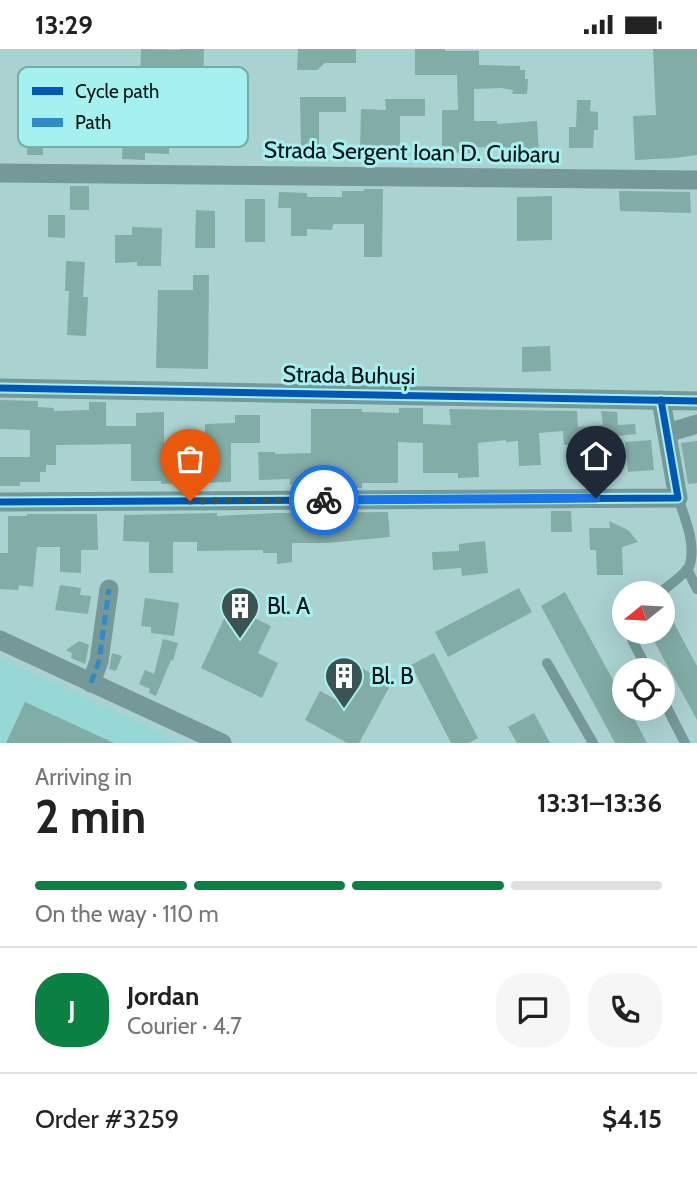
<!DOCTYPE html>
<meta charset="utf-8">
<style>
:root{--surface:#fff;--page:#f6f6f6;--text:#222;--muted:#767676;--line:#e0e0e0;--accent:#0b8043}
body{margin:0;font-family:Cabin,sans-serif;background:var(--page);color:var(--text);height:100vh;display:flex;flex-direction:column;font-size:26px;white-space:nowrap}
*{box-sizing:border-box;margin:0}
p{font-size:23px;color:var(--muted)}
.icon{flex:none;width:38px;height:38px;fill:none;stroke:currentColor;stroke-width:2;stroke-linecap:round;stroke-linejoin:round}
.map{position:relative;height:694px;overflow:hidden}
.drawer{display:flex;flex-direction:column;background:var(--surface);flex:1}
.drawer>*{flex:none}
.needle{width:46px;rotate:252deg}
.tools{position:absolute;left:612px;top:532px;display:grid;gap:14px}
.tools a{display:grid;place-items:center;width:63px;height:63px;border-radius:50%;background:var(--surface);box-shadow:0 7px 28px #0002;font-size:35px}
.pin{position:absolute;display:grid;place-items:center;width:60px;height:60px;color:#fff;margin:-72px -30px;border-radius:50% 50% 50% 0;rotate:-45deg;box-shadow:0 0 7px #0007}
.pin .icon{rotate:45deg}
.courier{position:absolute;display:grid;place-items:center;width:70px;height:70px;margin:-35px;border:5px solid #1a73e8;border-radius:50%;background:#fff;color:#222;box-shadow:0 2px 9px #0007}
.summary em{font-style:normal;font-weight:700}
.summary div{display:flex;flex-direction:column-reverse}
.summary{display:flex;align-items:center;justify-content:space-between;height:119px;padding:0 35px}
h1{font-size:46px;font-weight:700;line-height:52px}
.bar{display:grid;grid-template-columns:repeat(4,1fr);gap:10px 7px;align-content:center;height:84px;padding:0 35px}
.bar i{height:9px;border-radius:5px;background:var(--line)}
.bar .selected{background:var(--accent)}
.bar p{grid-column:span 4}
.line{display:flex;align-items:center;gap:18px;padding:0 35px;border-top:2px solid var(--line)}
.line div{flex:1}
.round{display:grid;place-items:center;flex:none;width:74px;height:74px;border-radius:28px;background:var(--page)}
.status{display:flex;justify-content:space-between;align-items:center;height:49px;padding:0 35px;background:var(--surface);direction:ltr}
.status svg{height:19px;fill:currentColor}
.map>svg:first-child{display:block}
</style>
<div class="status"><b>13:29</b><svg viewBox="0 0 49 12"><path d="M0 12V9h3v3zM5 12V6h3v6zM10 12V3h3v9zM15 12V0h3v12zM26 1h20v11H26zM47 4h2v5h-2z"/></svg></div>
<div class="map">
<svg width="697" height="694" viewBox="0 0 697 694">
<rect width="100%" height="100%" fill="#aad2d1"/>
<!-- built -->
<path fill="#96d8d6" d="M 0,609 L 183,694 L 0,694 Z"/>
<!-- building -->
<path fill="#82aca6" d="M 141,0 L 180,1 L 180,0 L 204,0 L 203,35 L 140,32 Z
M 298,0 L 356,0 L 356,14 L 325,14 L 317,21 L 297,21 Z
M 415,0 L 445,0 L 445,2 L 479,2 L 479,16 L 520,17 L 520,21 L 525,21 L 525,30 L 528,30 L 527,45 L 512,45 L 513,41 L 501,39 L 474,40 L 474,72 L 497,72 L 497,75 L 537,72 L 539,104 L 511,106 L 511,99 L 474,98 L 473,104 L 442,104 L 442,61 L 458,61 L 457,26 L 415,26 Z
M 653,0 L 697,0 L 697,106 L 675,109 L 635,111 L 633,67 L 656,66 Z
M 300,48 L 346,48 L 346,63 L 319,63 L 319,97 L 301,97 Z
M 123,50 L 145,50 L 145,57 L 170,57 L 169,105 L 145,104 L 145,111 L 122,110 L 123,85 L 83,84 L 83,98 L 43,99 L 43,106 L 27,106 L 27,69 L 103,68 L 103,61 L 123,60 Z
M 385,50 L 425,50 L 425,67 L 400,67 L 400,103 L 360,103 L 361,60 L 386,61 Z
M 577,51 L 591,51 L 590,62 L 598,63 L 598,81 L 594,81 L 593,99 L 569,99 L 569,78 L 576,78 Z
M 70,137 L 89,137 L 89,161 L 70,161 Z
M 364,140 L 383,140 L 382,208 L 364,208 L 364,175 L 333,175 L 332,181 L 307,180 L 307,187 L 291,187 L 291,159 L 278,159 L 279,143 L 307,144 L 307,148 L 342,148 L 342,142 L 364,142 Z
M 619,142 L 690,143 L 691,164 L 620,162 Z
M 552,147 L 552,191 L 517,192 L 517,148 Z
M 245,150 L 265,150 L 265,193 L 245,193 Z
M 196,161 L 215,162 L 215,199 L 195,199 Z
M 48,166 L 65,166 L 65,189 L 48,188 Z
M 132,178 L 162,179 L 161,217 L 137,217 L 137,213 L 115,214 L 115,186 L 132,186 Z
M 66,212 L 85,213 L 83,248 L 88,248 L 86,287 L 67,286 L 69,242 L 65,242 Z
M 193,226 L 209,226 L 208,320 L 156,319 L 158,241 L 193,241 Z
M 550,297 L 551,322 L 522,323 L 522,298 Z
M 0,351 L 38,352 L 38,358 L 54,359 L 54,362 L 89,361 L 89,353 L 106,353 L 106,377 L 136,377 L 136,364 L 164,363 L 164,400 L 178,400 L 178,403 L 205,403 L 205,375 L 235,374 L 235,366 L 260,366 L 260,394 L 231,394 L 231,433 L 161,435 L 161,432 L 131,432 L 131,395 L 56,396 L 56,416 L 46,416 L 46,423 L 40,423 L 40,433 L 20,433 L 20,437 L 0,437 L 0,408 L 30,408 L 30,381 L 0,380 Z
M 399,359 L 423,359 L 423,375 L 451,376 L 449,360 L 577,362 L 578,378 L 603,376 L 601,362 L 617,363 L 618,376 L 635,375 L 636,385 L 599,389 L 600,395 L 564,396 L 563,382 L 539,384 L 541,416 L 519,417 L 518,392 L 506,393 L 506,391 L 478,394 L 479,428 L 458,429 L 458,424 L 423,424 L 423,394 L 398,393 L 398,434 L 362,434 L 362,439 L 317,439 L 317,435 L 290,436 L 290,430 L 259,431 L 258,403 L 275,403 L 275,405 L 311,404 L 311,360 L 362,360 L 362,363 L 399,364 Z
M 651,391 L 654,421 L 628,423 L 625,393 Z
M 697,392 L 697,434 L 688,435 L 681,394 Z
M 551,462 L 571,462 L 572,483 L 551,483 Z
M 388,463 L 390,488 L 327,494 L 292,494 L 292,513 L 277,515 L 277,504 L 263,504 L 263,501 L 197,502 L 197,493 L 173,493 L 173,524 L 149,524 L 149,493 L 123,492 L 124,466 L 217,464 L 217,467 L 277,464 Z
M 27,465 L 97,465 L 98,501 L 81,501 L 81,524 L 60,523 L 60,498 L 37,498 L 33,538 L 19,536 L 18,541 L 0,540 L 0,504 L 8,504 L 8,467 L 27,467 Z
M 609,472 L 628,481 L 638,493 L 622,498 L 623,526 L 597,526 L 596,501 L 590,501 L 589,479 L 610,479 Z
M 485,492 L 488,524 L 462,527 L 461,519 L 433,521 L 432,503 L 459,502 L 459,495 Z
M 60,536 L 81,539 L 80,546 L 91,547 L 88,565 L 55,561 Z
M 519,539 L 532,563 L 448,608 L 435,583 Z
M 565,543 L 625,653 L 625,660 L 629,660 L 647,694 L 615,694 L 594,655 L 541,557 Z
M 145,549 L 179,554 L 174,587 L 151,584 L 151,578 L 141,577 Z
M 663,554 L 697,617 L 697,671 L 649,583 L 663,583 Z
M 230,557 L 271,577 L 258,604 L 278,614 L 262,649 L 201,619 Z
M 163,590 L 178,594 L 173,612 L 171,611 L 156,647 L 149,644 L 150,640 L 139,635 L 145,621 L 154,625 Z
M 79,592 L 89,596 L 85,615 L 71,609 L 72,604 L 66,601 Z
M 112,604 L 122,607 L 116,622 L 109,620 Z
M 434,604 L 478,689 L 469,694 L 451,694 L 411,616 Z
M 354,615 L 391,635 L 359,694 L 347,694 L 305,671 L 320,642 L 335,650 Z
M 25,653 L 114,694 L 6,694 Z
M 534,664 L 550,694 L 517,694 L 508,678 Z"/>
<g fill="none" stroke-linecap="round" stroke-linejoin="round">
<!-- lane -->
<path stroke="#749998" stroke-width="10" d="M 687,520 L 697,540
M 660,544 C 669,536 682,528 689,518 C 697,497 685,469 678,449
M 630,583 L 633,593 L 648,621
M 547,614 L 593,694
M 663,651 L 685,694"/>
<!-- street -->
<path stroke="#749998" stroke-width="19" d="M 0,124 L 697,131
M 0,339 L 697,352
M 667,384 L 697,375
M 0,453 L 678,449 L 661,351
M 0,591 L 222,694
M 91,634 L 99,612 L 109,540"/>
<!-- quiet -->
<path stroke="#328ac7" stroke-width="5" stroke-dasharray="10 5" stroke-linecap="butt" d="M 91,634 L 99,612 L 109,540"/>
<defs>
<path id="cycleway" d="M 0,339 L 697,352
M 0,453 L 678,449 L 661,351"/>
</defs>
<!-- cycleway casing -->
<use href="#cycleway" stroke="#a5f1ef" stroke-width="11"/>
<!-- cycleway -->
<use href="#cycleway" stroke="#0057b8" stroke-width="7"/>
</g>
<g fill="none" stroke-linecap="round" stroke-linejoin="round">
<!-- done -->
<path stroke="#3b5353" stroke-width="7" stroke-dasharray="0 12.6" d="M 190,452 L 324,451"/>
<!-- route -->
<path stroke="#1a73e8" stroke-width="9" d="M 324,451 L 596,449"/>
</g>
<!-- icons -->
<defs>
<symbol id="building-pin" viewBox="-11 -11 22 30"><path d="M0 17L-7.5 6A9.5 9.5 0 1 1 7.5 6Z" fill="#3b5353" stroke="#a5f1ef"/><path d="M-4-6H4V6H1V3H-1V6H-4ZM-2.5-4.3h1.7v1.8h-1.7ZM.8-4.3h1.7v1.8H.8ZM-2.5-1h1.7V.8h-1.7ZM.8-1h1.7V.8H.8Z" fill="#fff"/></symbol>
</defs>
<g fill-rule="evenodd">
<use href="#building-pin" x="218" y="535" width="44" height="60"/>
<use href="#building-pin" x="322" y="605" width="44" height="60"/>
</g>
<g text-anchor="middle" stroke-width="6" stroke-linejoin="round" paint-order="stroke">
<!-- street labels -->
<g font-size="23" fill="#000f0f" stroke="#a5f1ef">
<text transform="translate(412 103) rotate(1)" y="8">Strada Sergent Ioan D. Cuibaru</text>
<text transform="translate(349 326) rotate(1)" y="8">Strada Buhuși</text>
</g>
<!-- poi labels -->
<g font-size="23" fill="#000f0f" stroke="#a5f1ef" text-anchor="start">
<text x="267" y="565">Bl. A</text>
<text x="371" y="635">Bl. B</text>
</g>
</g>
<!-- legend -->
<rect x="18" y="18" width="230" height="80" rx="10" fill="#a5f1ef" stroke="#73adac" stroke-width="2"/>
<rect x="32" y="38" width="31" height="8" fill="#0057b8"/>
<rect x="32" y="69" width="31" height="9" fill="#328ac7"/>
<g font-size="19" fill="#000f0f">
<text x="75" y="49">Cycle path</text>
<text x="75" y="80">Path</text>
</g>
</svg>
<div class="tools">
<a><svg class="needle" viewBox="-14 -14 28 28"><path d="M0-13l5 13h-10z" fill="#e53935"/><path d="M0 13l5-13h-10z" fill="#767676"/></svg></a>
<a><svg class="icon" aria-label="locate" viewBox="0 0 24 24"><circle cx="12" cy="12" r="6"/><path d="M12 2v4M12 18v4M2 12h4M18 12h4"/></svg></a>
</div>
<div class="pin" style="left:190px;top:452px;background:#ea580c"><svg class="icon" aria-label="bag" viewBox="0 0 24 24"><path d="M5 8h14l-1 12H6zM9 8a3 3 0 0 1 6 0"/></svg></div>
<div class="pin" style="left:596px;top:449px;background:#1f2937"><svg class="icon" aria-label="home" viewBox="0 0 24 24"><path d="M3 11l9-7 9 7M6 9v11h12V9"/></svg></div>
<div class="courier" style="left:324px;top:451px"><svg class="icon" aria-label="bike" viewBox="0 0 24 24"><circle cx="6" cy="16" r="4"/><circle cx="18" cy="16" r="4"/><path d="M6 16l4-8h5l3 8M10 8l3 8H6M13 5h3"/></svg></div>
</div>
<section class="drawer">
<div class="summary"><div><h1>2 min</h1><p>Arriving in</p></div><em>13:31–13:36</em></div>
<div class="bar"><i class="selected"></i><i class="selected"></i><i class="selected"></i><i></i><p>On the way · 110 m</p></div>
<div class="line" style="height:126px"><b class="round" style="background:var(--accent);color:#fff">J</b><div><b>Jordan</b><p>Courier · 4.7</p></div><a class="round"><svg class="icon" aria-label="chat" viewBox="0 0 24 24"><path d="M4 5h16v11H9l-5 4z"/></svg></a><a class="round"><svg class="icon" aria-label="phone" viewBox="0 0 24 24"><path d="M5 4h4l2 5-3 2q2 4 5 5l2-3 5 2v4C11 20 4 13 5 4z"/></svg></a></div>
<div class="line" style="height:91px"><div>Order #3259</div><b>$4.15</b></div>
</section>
